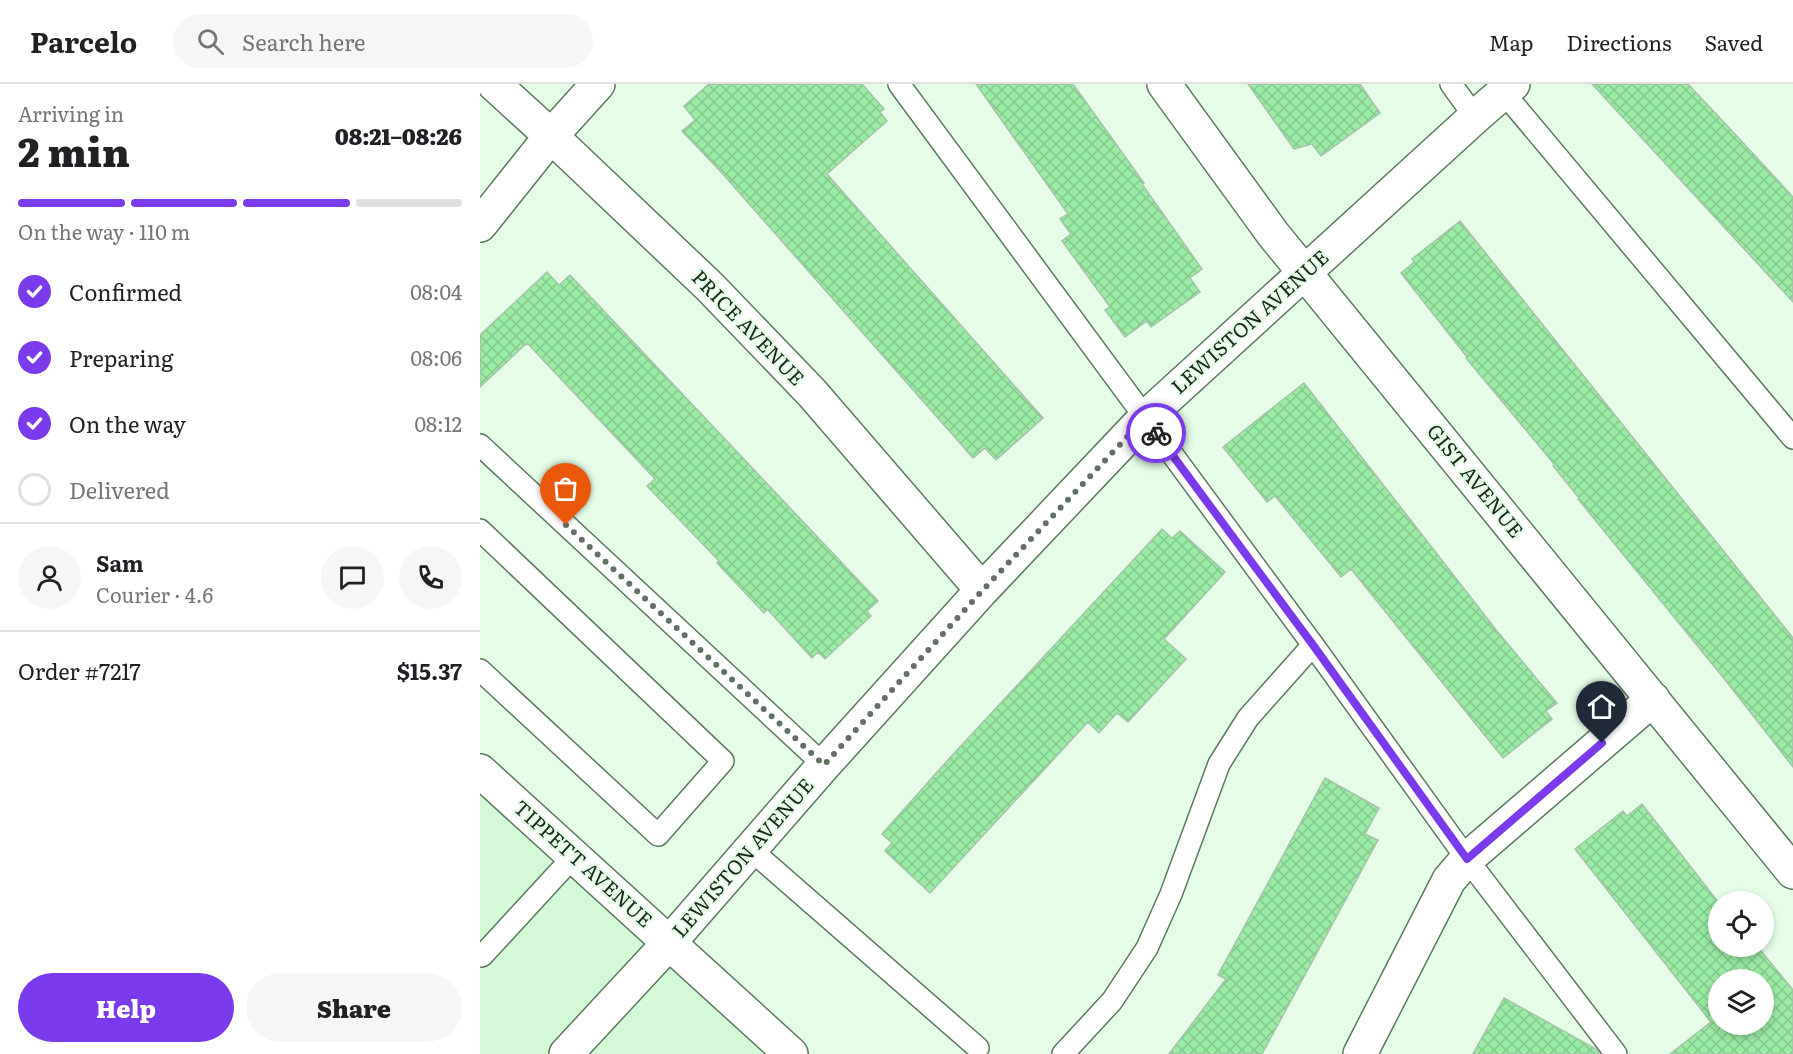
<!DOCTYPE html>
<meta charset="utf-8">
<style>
:root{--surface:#fff;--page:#f6f6f6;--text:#202124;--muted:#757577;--line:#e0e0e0;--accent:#7c3aed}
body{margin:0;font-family:Literata,serif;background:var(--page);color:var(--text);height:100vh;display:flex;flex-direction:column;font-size:22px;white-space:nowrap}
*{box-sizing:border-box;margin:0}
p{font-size:20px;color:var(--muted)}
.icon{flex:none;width:33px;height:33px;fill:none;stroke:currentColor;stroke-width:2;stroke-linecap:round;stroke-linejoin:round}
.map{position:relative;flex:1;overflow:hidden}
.details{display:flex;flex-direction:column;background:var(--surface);width:480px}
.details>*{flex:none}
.buttons{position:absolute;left:1228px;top:807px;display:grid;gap:12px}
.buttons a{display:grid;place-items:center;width:66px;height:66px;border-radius:50%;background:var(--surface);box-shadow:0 3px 9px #0003;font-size:30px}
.pin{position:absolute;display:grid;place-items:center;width:51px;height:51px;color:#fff;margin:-62px -26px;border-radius:50% 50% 50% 0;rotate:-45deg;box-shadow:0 0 6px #0007}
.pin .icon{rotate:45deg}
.courier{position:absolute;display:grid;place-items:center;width:60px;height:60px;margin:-30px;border:4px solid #7c3aed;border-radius:50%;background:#fff;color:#222;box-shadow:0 2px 8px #0007}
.head em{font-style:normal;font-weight:800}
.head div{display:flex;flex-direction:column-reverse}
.head{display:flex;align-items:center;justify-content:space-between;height:102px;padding:0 18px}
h1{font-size:39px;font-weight:800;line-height:45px}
.bar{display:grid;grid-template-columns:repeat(4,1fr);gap:9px 6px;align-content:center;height:72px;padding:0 18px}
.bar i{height:8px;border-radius:4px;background:var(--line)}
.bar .current{background:var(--accent)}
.bar p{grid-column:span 4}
.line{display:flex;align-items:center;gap:15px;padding:0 18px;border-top:2px solid var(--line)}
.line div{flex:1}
.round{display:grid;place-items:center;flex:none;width:63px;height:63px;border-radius:32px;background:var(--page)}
ol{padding:0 18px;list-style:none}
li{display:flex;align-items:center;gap:18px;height:66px}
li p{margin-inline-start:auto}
li .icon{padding:6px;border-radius:50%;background:var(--accent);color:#fff;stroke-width:4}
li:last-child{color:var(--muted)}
li i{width:33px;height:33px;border:3px solid var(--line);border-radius:50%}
.cta{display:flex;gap:12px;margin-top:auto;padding:12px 18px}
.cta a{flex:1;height:69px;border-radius:36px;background:var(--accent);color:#fff;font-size:24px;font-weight:800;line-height:69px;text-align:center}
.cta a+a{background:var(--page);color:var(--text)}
header{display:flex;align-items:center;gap:36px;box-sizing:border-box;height:84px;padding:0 30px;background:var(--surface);border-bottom:2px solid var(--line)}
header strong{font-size:28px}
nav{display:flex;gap:33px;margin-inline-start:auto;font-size:21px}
.search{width:420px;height:54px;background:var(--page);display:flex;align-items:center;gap:15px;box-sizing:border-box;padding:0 21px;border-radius:33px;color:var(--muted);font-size:22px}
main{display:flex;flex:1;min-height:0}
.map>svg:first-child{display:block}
</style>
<header>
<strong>Parcelo</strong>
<div class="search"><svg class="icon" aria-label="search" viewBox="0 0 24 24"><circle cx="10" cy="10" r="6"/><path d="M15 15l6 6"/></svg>Search here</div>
<nav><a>Map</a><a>Directions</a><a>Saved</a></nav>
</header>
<main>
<section class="details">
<div class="head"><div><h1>2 min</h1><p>Arriving in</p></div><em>08:21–08:26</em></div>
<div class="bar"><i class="current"></i><i class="current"></i><i class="current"></i><i></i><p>On the way · 110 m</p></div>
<ol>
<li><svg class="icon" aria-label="check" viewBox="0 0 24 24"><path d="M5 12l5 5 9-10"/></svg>Confirmed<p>08:04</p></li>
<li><svg class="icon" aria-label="check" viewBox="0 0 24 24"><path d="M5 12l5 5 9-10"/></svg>Preparing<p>08:06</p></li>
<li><svg class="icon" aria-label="check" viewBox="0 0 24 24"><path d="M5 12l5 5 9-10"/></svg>On the way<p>08:12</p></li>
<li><i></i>Delivered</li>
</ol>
<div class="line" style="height:108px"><a class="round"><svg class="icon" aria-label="person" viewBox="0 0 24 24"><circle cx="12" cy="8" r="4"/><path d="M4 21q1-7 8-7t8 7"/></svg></a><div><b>Sam</b><p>Courier · 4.6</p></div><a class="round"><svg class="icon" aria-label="chat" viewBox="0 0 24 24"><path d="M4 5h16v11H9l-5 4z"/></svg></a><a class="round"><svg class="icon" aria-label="phone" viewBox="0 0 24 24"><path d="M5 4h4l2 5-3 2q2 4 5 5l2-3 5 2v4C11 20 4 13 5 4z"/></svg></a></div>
<div class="line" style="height:78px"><div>Order #7217</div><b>$15.37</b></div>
<div class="cta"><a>Help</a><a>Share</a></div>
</section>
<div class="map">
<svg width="1313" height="970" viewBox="0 0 1313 970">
<defs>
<pattern id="building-cross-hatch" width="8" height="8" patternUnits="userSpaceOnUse" patternTransform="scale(1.5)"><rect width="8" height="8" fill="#99eaa3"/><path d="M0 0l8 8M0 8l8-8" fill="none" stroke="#83c98c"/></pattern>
</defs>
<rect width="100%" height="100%" fill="#e5fde7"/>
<!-- built -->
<path fill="#d4f9d7" d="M 0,676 L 322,970 L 0,970 Z"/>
<!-- building -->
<path fill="url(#building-cross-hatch)" stroke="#a6c4a9" stroke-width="1.5" fill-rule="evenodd" d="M 229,0 L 382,0 L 404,25 L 400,28 L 407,37 L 347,90 L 563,334 L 516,376 L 505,364 L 493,374 L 241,88 L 202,47 L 215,36 L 204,22 Z
M 496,0 L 593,0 L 664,99 L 662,100 L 722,185 L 710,194 L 720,208 L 671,243 L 667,237 L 645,253 L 625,226 L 630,223 L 582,157 L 591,150 L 580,135 L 588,130 Z
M 768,0 L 880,0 L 900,29 L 841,72 L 832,60 L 814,65 Z
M 1112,0 L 1208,0 L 1255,50 L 1313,113 L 1313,218 Z
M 980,137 L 1313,554 L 1313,683 L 1246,597 L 1098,415 L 1099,414 L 1073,382 L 1074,380 L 986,274 L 987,273 L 921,189 L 934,178 L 932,175 Z
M 67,188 L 79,201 L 90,191 L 398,517 L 387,527 L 391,532 L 345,575 L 338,568 L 332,574 L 287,525 L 284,529 L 237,479 L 239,477 L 167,402 L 175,395 L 47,259 L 0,303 L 0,251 Z
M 824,299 L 1017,547 L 1077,619 L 1066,627 L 1072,635 L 1023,674 L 871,485 L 861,493 L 795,412 L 787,418 L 743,363 Z
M 682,445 L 692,454 L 700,447 L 745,488 L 684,555 L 706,575 L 648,638 L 637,629 L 619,649 L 608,638 L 450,809 L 405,767 L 412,759 L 402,750 L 466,678 Z
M 845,694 L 899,724 L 885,750 L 898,756 L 782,970 L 689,970 L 746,895 L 738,891 Z
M 1162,720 L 1239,819 L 1239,862 L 1277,862 L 1313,906 L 1313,970 L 1190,970 L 1231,938 L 1095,765 L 1143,727 L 1147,732 ZM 1239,896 L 1284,896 L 1284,940 L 1239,940 Z
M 1024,914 L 1116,965 L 1120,970 L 993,970 Z"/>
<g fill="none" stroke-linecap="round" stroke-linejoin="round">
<defs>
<path id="lane" d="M 419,0 L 833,561 L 987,775 L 1136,970
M 971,0 L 995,33
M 1024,9 L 1313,354
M 0,361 L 344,681
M 0,446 L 243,677 L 178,751 L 0,586
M 270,765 L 498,964
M 2,872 L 94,772
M 583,970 L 632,917 L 667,864 L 691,810 L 739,680 L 768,634 L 833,561"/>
<path id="street" d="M 14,0 L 71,52 L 230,203 L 332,309 L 502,506
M 684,0 L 793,150 L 1313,788
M 0,141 L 71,52 L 118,0
M 0,687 L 311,970
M 86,970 L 189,859 L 344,681 L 502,506 L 665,334 L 995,33 L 1033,0
M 880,970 L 969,796 L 987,775 L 1173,615"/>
</defs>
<!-- lane casing -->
<use href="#lane" stroke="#5d7960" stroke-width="24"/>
<!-- street casing -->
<use href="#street" stroke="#5d7960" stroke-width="36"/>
<!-- lane -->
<use href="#lane" stroke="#fff" stroke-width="21"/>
<!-- street -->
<use href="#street" stroke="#fff" stroke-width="33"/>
</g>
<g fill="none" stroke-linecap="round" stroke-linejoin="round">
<!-- done -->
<path stroke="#627163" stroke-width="6" stroke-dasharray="0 10.8" d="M 86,441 L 344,681 L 502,507 L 665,334 L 676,349"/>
<!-- route -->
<path stroke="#7c3aed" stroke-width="8" d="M 676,349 L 833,561 L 987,775 L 1122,659"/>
</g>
<g text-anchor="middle" stroke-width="4.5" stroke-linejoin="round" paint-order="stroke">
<!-- street labels -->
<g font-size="20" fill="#1b261c" stroke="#e5fde7">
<text transform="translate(770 238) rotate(-42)" y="7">LEWISTON AVENUE</text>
<text transform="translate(268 244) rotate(46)" y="7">PRICE AVENUE</text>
<text transform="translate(995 397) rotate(51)" y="7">GIST AVENUE</text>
<text transform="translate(263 774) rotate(-49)" y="7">LEWISTON AVENUE</text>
<text transform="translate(103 780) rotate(42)" y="7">TIPPETT AVENUE</text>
</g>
</g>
</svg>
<div class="buttons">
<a><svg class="icon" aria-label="locate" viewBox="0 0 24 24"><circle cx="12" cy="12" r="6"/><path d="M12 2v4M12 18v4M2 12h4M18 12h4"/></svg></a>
<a><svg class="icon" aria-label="layers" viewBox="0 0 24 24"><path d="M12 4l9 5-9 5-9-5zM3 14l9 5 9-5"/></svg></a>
</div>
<div class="pin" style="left:86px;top:441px;background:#ea580c"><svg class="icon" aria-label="bag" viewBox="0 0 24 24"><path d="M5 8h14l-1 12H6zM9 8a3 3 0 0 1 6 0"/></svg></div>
<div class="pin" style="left:1122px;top:659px;background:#1f2937"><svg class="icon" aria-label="home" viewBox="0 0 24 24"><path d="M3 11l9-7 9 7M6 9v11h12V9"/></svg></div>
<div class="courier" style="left:676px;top:349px"><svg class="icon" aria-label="bike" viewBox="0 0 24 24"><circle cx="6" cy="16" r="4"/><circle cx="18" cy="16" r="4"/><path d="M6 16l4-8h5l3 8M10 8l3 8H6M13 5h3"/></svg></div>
</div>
</main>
